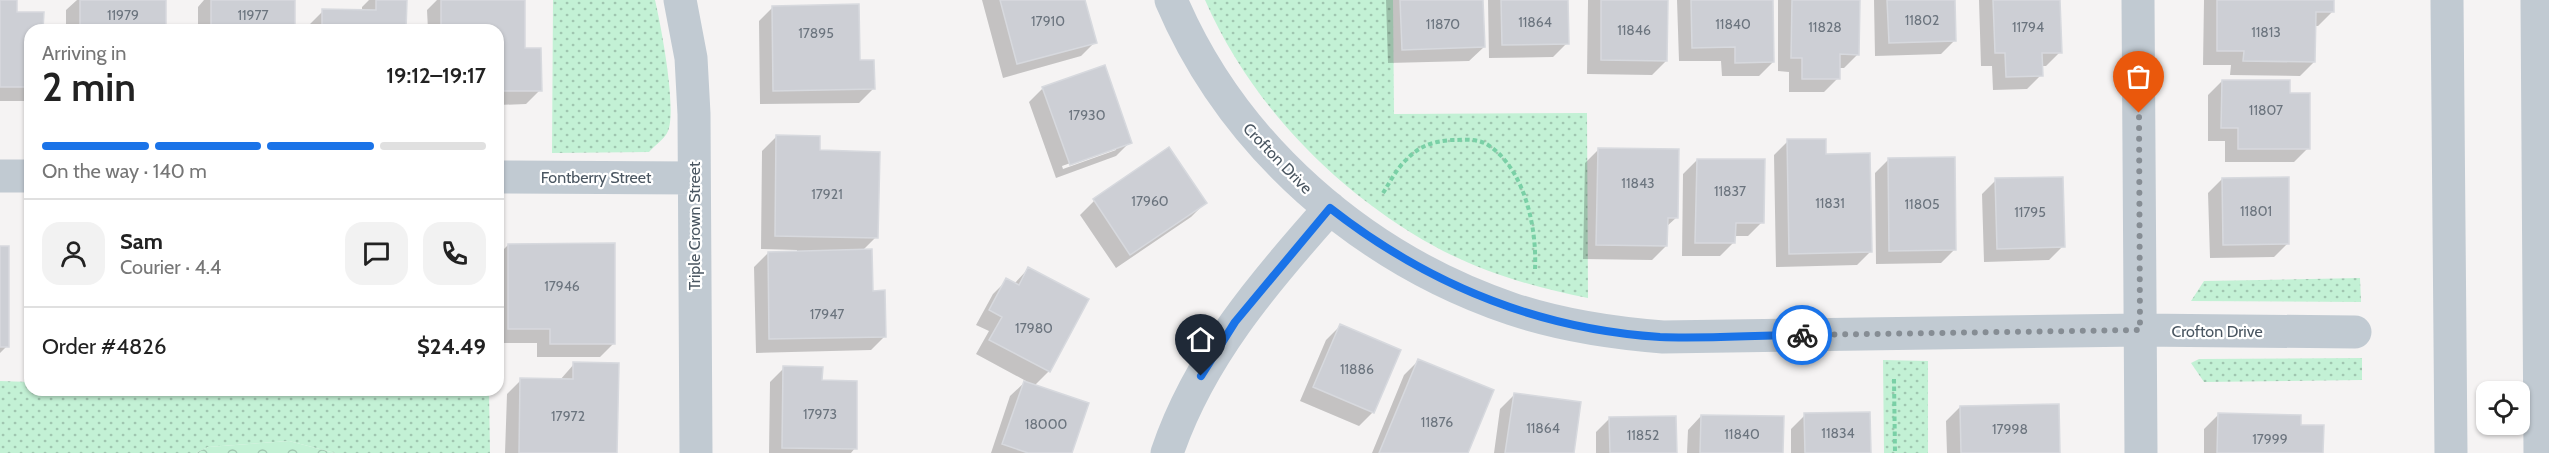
<!DOCTYPE html>
<meta charset="utf-8">
<style>
:root{--surface:#fff;--page:#f2f2f2;--text:#222;--muted:#767676;--line:#e0e0e0;--accent:#1a73e8}
body{margin:0;font-family:Cabin,sans-serif;background:var(--page);color:var(--text);height:100vh;display:flex;flex-direction:column;font-size:22px;white-space:nowrap}
*{box-sizing:border-box;margin:0}
p{font-size:20px;color:var(--muted)}
.icon{flex:none;width:33px;height:33px;fill:none;stroke:currentColor;stroke-width:2;stroke-linecap:round;stroke-linejoin:round}
.map{position:relative;flex:1;overflow:hidden}
.sheet{position:absolute;left:24px;top:24px;width:480px;height:372px;display:flex;flex-direction:column;background:var(--surface);border-radius:18px;box-shadow:0 2px 4px #0004}
.sheet>*{flex:none}
.fabs{position:absolute;left:2476px;top:381px;display:grid;gap:12px}
.fabs a{display:grid;place-items:center;width:54px;height:54px;border-radius:12px;background:var(--surface);box-shadow:0 2px 4px #0004;font-size:30px}
.pin{position:absolute;display:grid;place-items:center;width:51px;height:51px;color:#fff;margin:-62px -26px;border-radius:50% 50% 50% 0;rotate:-45deg;box-shadow:0 0 6px #0007}
.pin .icon{rotate:45deg}
.courier{position:absolute;display:grid;place-items:center;width:60px;height:60px;margin:-30px;border:4px solid #1a73e8;border-radius:50%;background:#fff;color:#222;box-shadow:0 2px 8px #0007}
.summary em{font-style:normal;font-weight:600}
.summary div{display:flex;flex-direction:column-reverse}
.summary{display:flex;align-items:center;justify-content:space-between;height:102px;padding:0 18px}
h1{font-size:39px;font-weight:600;line-height:45px}
.bar{display:grid;grid-template-columns:repeat(4,1fr);gap:9px 6px;align-content:center;height:72px;padding:0 18px}
.bar i{height:8px;border-radius:4px;background:var(--line)}
.bar .selected{background:var(--accent)}
.bar p{grid-column:span 4}
.line{display:flex;align-items:center;gap:15px;padding:0 18px;border-top:2px solid var(--line)}
.line div{flex:1}
.round{display:grid;place-items:center;flex:none;width:63px;height:63px;border-radius:18px;background:var(--page)}
.map>svg:first-child{display:block}
</style>
<div class="map">
<svg width="2549" height="453" viewBox="0 0 2549 453">
<defs>
<pattern id="grass-dots" width="8" height="8" patternUnits="userSpaceOnUse" patternTransform="scale(1.5)"><rect width="8" height="8" fill="#c3f1d5"/><path d="M2 2h.1M6 6h.1" fill="none" stroke="#a0c6b0" stroke-width="1.8" stroke-linecap="round"/></pattern>
<pattern id="forest-crowns" width="20" height="18" patternUnits="userSpaceOnUse" patternTransform="scale(1.5)"><rect width="20" height="18" fill="#c3f1d5"/><path d="M2 6a3 3 0 1 1 6 0M12 15a3 3 0 1 1 6 0" fill="none" stroke="#a0c6b0"/></pattern>
</defs>
<rect width="100%" height="100%" fill="#f5f3f3"/>
<!-- grass -->
<path fill="url(#grass-dots)" d="M 553,0 L 655,0 C 661,26 677,109 668,131 C 665,139 654,146 649,152 L 552,153 Z
M 1205,0 L 1393,0 L 1394,114 L 1587,113 L 1588,298 C 1536,288 1481,272 1434,246 C 1335,191 1250,103 1205,0 Z
M 2360,278 L 2361,302 L 2191,301 L 2204,281 Z
M 2362,358 L 2362,380 L 2204,382 L 2191,363 L 2199,359 Z
M 1883,360 L 1928,361 L 1928,453 L 1884,453 Z
M 0,381 L 30,382 L 30,390 L 489,390 L 490,453 L 335,453 L 289,441 L 208,447 L 196,453 L 0,453 Z"/>
<!-- forest -->
<path fill="url(#forest-crowns)" d="M 289,441 L 335,453 L 196,453 L 208,447 Z"/>
<!-- shadow -->
<path fill="#0003" fill-rule="evenodd" d="M 0,0 L 15,0 L 15,13 L 42,30 L 30,30 L 30,98 L 27,101 L 0,101 Z
M 77,0 L 164,0 L 165,30 L 66,30 L 66,10 Z
M 204,0 L 293,0 L 294,30 L 198,30 L 198,7 Z
M 369,0 L 405,0 L 405,30 L 309,30 L 309,25 L 323,11 L 362,12 L 362,7 Z
M 437,0 L 523,0 L 524,50 L 540,90 L 526,104 L 498,105 L 498,30 L 428,30 L 427,10 Z
M 982,0 L 1083,0 L 1095,42 L 1081,56 L 1003,78 Z
M 1386,0 L 1482,0 L 1484,47 L 1469,61 L 1388,63 Z
M 1488,0 L 1567,0 L 1567,43 L 1553,57 L 1489,58 Z
M 1588,0 L 1667,0 L 1666,61 L 1652,75 L 1587,74 Z
M 1677,0 L 1772,0 L 1773,62 L 1759,76 L 1722,76 L 1721,61 L 1679,61 Z
M 1778,0 L 1858,0 L 1858,54 L 1844,68 L 1838,68 L 1838,78 L 1824,92 L 1789,92 L 1789,72 L 1778,71 Z
M 1874,0 L 1953,0 L 1955,40 L 1941,54 L 1875,56 Z
M 1979,0 L 2033,0 L 2060,52 L 2046,66 L 2041,66 L 2041,75 L 2027,89 L 1993,90 L 1992,66 L 1981,66 Z
M 2204,0 L 2332,0 L 2332,12 L 2318,26 L 2314,26 L 2314,62 L 2300,76 L 2230,75 L 2231,65 L 2203,65 Z
M 773,7 L 873,89 L 859,103 L 760,104 L 759,21 Z
M 2222,81 L 2289,94 L 2308,148 L 2294,162 L 2225,162 L 2225,141 L 2208,141 L 2208,95 Z
M 1043,88 L 1130,142 L 1116,156 L 1056,178 L 1029,102 ZM 1116,147 L 1116,150 L 1063,169 L 1062,166 Z
M 776,137 L 819,152 L 876,237 L 862,251 L 871,292 L 885,336 L 871,350 L 756,353 L 754,267 L 768,253 L 797,253 L 797,250 L 761,249 L 762,151 Z
M 1788,141 L 1824,156 L 1871,251 L 1857,265 L 1776,267 L 1774,155 Z
M 1169,149 L 1205,203 L 1191,217 L 1116,268 L 1080,215 L 1094,201 Z
M 1599,149 L 1677,217 L 1666,227 L 1666,246 L 1652,260 L 1583,259 L 1585,163 Z
M 1889,159 L 1955,249 L 1941,263 L 1876,264 L 1875,173 Z
M 1697,160 L 1762,222 L 1748,236 L 1734,236 L 1734,242 L 1720,256 L 1682,256 L 1683,174 Z
M 2222,179 L 2288,243 L 2274,257 L 2210,258 L 2208,193 Z
M 1996,180 L 2063,246 L 2049,260 L 1984,262 L 1982,194 Z
M 508,245 L 614,343 L 600,357 L 537,357 L 537,343 L 498,343 L 498,255 Z
M 0,247 L 7,346 L 0,353 Z
M 30,262 L 30,305 L 27,305 L 28,264 Z
M 1028,269 L 1087,300 L 1049,371 L 1034,386 L 1070,453 L 991,453 L 1010,396 L 1026,381 L 976,354 L 989,331 L 976,325 L 993,294 L 1007,280 L 1014,284 Z
M 1340,326 L 1373,412 L 1359,426 L 1300,401 L 1326,340 Z
M 1418,361 L 1467,453 L 1372,453 L 1404,375 Z
M 574,364 L 616,453 L 505,453 L 507,394 L 521,380 L 560,380 Z
M 784,368 L 821,382 L 855,448 L 851,453 L 769,453 L 770,382 Z
M 1514,395 L 1572,453 L 1494,453 L 1500,409 Z
M 1960,407 L 2059,453 L 1947,453 L 1946,421 Z
M 1805,415 L 1870,453 L 1791,453 L 1791,429 Z
M 2218,415 L 2299,426 L 2322,453 L 2204,453 L 2204,429 Z
M 1701,416 L 1782,453 L 1687,453 L 1688,430 Z
M 1610,418 L 1675,453 L 1596,453 L 1596,432 Z"/>
<!-- building -->
<path fill="#cdcfd5" stroke="#d7d9de" stroke-width="1.5" d="M 0,0 L 17,0 L 17,12 L 44,12 L 43,30 L 30,30 L 30,87 L 0,87 Z
M 80,0 L 166,0 L 166,30 L 80,30 Z
M 211,0 L 295,0 L 295,30 L 211,30 Z
M 376,0 L 407,0 L 406,30 L 322,30 L 322,9 L 376,10 Z
M 441,0 L 525,0 L 525,48 L 541,48 L 542,91 L 498,91 L 498,30 L 441,30 Z
M 1000,0 L 1085,0 L 1097,43 L 1017,64 Z
M 1400,0 L 1483,0 L 1485,47 L 1402,50 Z
M 1501,0 L 1568,0 L 1569,44 L 1502,45 Z
M 1601,0 L 1668,0 L 1667,61 L 1601,60 Z
M 1691,0 L 1773,0 L 1774,62 L 1735,63 L 1735,47 L 1692,48 Z
M 1792,0 L 1860,0 L 1859,55 L 1840,54 L 1840,79 L 1802,79 L 1802,58 L 1791,58 Z
M 1887,0 L 1955,0 L 1956,41 L 1889,43 Z
M 1993,0 L 2060,0 L 2062,53 L 2042,53 L 2043,76 L 2006,77 L 2005,53 L 1995,53 Z
M 2217,0 L 2334,0 L 2334,12 L 2316,12 L 2315,62 L 2243,61 L 2244,51 L 2217,51 Z
M 859,4 L 860,60 L 874,60 L 875,89 L 773,91 L 772,6 Z
M 1105,65 L 1132,143 L 1070,165 L 1042,87 Z
M 2222,80 L 2290,80 L 2290,93 L 2310,93 L 2310,149 L 2238,149 L 2238,128 L 2221,128 Z
M 776,135 L 820,136 L 820,150 L 880,152 L 878,238 L 775,236 Z
M 1787,139 L 1826,139 L 1826,154 L 1870,153 L 1872,252 L 1789,254 Z
M 1169,147 L 1207,203 L 1130,255 L 1093,199 Z
M 1598,148 L 1679,149 L 1678,218 L 1668,218 L 1667,246 L 1596,245 Z
M 1955,157 L 1956,250 L 1889,251 L 1888,158 Z
M 1697,159 L 1765,159 L 1764,223 L 1736,223 L 1735,243 L 1695,243 Z
M 2063,177 L 2065,247 L 1997,249 L 1995,178 Z
M 2289,177 L 2289,244 L 2223,245 L 2222,178 Z
M 615,243 L 615,344 L 550,344 L 550,329 L 508,329 L 508,244 Z
M 0,246 L 9,246 L 9,347 L 0,347 Z
M 872,249 L 873,291 L 885,290 L 886,337 L 769,339 L 768,252 Z
M 1028,267 L 1089,299 L 1050,372 L 989,340 L 1002,317 L 989,310 L 1006,278 L 1019,285 Z
M 1340,324 L 1401,350 L 1374,413 L 1313,387 Z
M 1418,359 L 1494,390 L 1468,453 L 1379,453 Z
M 573,362 L 619,363 L 617,453 L 519,453 L 520,378 L 573,379 Z
M 783,366 L 823,367 L 822,380 L 857,381 L 857,449 L 782,448 Z
M 1024,381 L 1089,403 L 1072,453 L 1028,453 L 1002,444 Z
M 1514,393 L 1581,402 L 1574,453 L 1505,453 Z
M 2059,404 L 2060,453 L 1961,453 L 1960,406 Z
M 1870,412 L 1871,453 L 1805,453 L 1804,413 Z
M 2218,413 L 2301,415 L 2301,425 L 2324,425 L 2323,453 L 2217,453 Z
M 1701,415 L 1784,416 L 1783,453 L 1700,453 Z
M 1676,416 L 1677,453 L 1610,453 L 1609,417 Z"/>
<g fill="none" stroke-linecap="round" stroke-linejoin="round">
<!-- path -->
<path stroke="#7ad0a6" stroke-width="4" stroke-dasharray="4.5 3" stroke-linecap="butt" d="M 1383,193 C 1390,182 1397,168 1407,159 C 1419,146 1434,141 1452,140 C 1463,140 1477,138 1488,145 C 1525,169 1537,228 1535,269
M 1894,379 L 1895,453"/>
<!-- minor -->
<path stroke="#c1cad2" stroke-width="33" d="M 680,0 L 691,58 L 694,114 L 696,453
M 1171,0 C 1233,146 1362,258 1512,309 C 1560,325 1612,333 1663,337 L 2140,330 L 2355,332
M 2138,0 L 2141,453
M 2447,0 L 2451,453
M 2537,0 L 2540,453
M 0,176 L 30,176
M 498,177 L 694,178
M 1167,453 C 1199,358 1264,282 1330,208"/>
</g>
<g fill="none" stroke-linecap="round" stroke-linejoin="round">
<!-- done -->
<path stroke="#868d94" stroke-width="6" stroke-dasharray="0 10.8" d="M 1802,335 L 2140,330 L 2139,113"/>
<!-- route -->
<path stroke="#1a73e8" stroke-width="8" d="M 1201,376 L 1235,322 L 1330,208 C 1426,283 1537,329 1660,337 C 1707,339 1755,335 1802,335"/>
</g>
<g text-anchor="middle" stroke-width="4.5" stroke-linejoin="round" paint-order="stroke">
<!-- number labels -->
<g font-size="14" fill="#6b747e">
<text x="123" y="20">11979</text>
<text x="253" y="20">11977</text>
<text x="1922" y="25">11802</text>
<text x="1048" y="26">17910</text>
<text x="1535" y="27">11864</text>
<text x="1443" y="29">11870</text>
<text x="1733" y="29">11840</text>
<text x="1825" y="32">11828</text>
<text x="2028" y="32">11794</text>
<text x="1634" y="35">11846</text>
<text x="2266" y="37">11813</text>
<text x="816" y="38">17895</text>
<text x="2266" y="115">11807</text>
<text x="1087" y="120">17930</text>
<text x="1638" y="188">11843</text>
<text x="1730" y="196">11837</text>
<text x="827" y="199">17921</text>
<text x="1150" y="206">17960</text>
<text x="1830" y="208">11831</text>
<text x="1922" y="209">11805</text>
<text x="2256" y="216">11801</text>
<text x="2030" y="217">11795</text>
<text x="562" y="291">17946</text>
<text x="827" y="319">17947</text>
<text x="1034" y="333">17980</text>
<text x="1357" y="374">11886</text>
<text x="820" y="419">17973</text>
<text x="568" y="421">17972</text>
<text x="1437" y="427">11876</text>
<text x="1046" y="429">18000</text>
<text x="1543" y="433">11864</text>
<text x="2010" y="434">17998</text>
<text x="1838" y="438">11834</text>
<text x="1742" y="439">11840</text>
<text x="1643" y="440">11852</text>
<text x="2270" y="444">17999</text>
</g>
<!-- street labels -->
<g font-size="16" fill="#4a5661" stroke="#fff">
<text transform="translate(1278 158) rotate(46)" y="6">Crofton Drive</text>
<text x="596" y="183">Fontberry Street</text>
<text transform="translate(694 226) rotate(-90)" y="6">Triple Crown Street</text>
<text x="2217" y="337">Crofton Drive</text>
</g>
</g>
</svg>
<div class="fabs">
<a><svg class="icon" aria-label="locate" viewBox="0 0 24 24"><circle cx="12" cy="12" r="6"/><path d="M12 2v4M12 18v4M2 12h4M18 12h4"/></svg></a>
</div>
<div class="pin" style="left:2139px;top:113px;background:#ea580c"><svg class="icon" aria-label="bag" viewBox="0 0 24 24"><path d="M5 8h14l-1 12H6zM9 8a3 3 0 0 1 6 0"/></svg></div>
<div class="pin" style="left:1201px;top:376px;background:#1f2937"><svg class="icon" aria-label="home" viewBox="0 0 24 24"><path d="M3 11l9-7 9 7M6 9v11h12V9"/></svg></div>
<div class="courier" style="left:1802px;top:335px"><svg class="icon" aria-label="bike" viewBox="0 0 24 24"><circle cx="6" cy="16" r="4"/><circle cx="18" cy="16" r="4"/><path d="M6 16l4-8h5l3 8M10 8l3 8H6M13 5h3"/></svg></div>
<section class="sheet">
<div class="summary"><div><h1>2 min</h1><p>Arriving in</p></div><em>19:12–19:17</em></div>
<div class="bar"><i class="selected"></i><i class="selected"></i><i class="selected"></i><i></i><p>On the way · 140 m</p></div>
<div class="line" style="height:108px"><a class="round"><svg class="icon" aria-label="person" viewBox="0 0 24 24"><circle cx="12" cy="8" r="4"/><path d="M4 21q1-7 8-7t8 7"/></svg></a><div><b>Sam</b><p>Courier · 4.4</p></div><a class="round"><svg class="icon" aria-label="chat" viewBox="0 0 24 24"><path d="M4 5h16v11H9l-5 4z"/></svg></a><a class="round"><svg class="icon" aria-label="phone" viewBox="0 0 24 24"><path d="M5 4h4l2 5-3 2q2 4 5 5l2-3 5 2v4C11 20 4 13 5 4z"/></svg></a></div>
<div class="line" style="height:78px"><div>Order #4826</div><b>$24.49</b></div>
</section>
</div>
